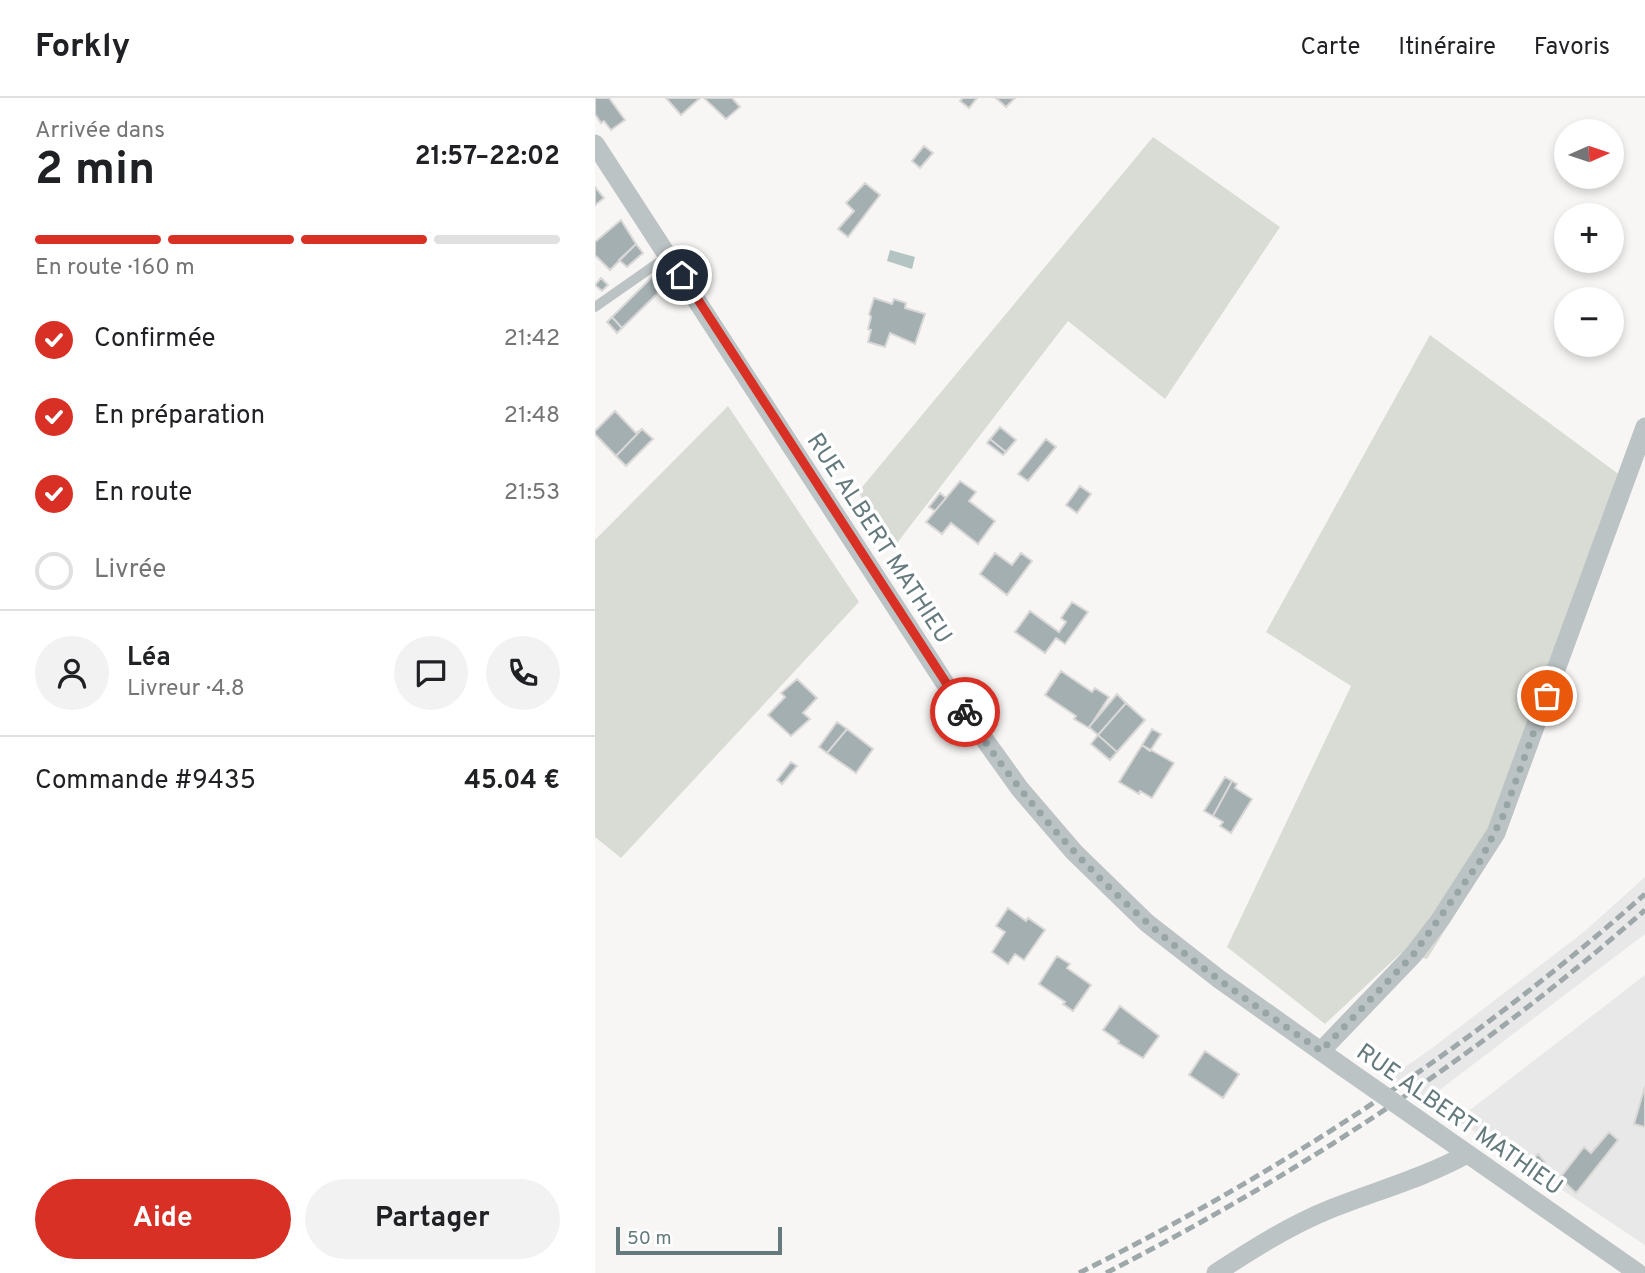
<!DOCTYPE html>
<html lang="fr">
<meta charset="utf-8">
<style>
:root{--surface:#fff;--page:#f2f2f2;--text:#202124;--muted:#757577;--line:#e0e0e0;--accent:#d93025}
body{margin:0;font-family:Overpass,sans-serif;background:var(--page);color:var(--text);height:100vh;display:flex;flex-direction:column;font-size:26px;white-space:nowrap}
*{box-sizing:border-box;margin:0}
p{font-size:23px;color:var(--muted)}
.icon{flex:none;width:38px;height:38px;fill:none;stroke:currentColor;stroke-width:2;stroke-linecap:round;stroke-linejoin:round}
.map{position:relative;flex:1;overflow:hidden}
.side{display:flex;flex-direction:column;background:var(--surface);width:595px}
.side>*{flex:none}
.needle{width:46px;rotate:87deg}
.fabs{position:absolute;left:959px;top:21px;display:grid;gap:14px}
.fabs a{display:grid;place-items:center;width:70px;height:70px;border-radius:50%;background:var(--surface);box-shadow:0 4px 10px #0003;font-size:35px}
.scale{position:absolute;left:21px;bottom:18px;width:166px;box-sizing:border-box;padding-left:7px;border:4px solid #647a7d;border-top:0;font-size:19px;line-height:24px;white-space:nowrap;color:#647a7d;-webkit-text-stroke:5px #fff;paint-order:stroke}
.pin{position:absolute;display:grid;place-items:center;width:60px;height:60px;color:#fff;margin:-30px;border:4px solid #fff;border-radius:50%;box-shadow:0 2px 7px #0007}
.courier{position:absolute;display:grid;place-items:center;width:70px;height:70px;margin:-35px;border:5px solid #d93025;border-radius:50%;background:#fff;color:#222;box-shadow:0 2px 9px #0007}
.summary em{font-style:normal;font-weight:700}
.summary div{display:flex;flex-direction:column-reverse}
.summary{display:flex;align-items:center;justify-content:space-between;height:119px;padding:0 35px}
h1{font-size:46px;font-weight:700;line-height:52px}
.bar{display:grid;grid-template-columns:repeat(4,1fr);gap:10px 7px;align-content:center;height:84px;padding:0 35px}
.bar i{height:9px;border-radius:5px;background:var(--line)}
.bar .active{background:var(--accent)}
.bar p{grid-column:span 4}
.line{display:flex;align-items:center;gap:18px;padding:0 35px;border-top:2px solid var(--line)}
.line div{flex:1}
.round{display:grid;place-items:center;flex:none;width:74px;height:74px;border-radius:37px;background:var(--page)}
ol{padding:0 35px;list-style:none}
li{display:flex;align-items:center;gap:21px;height:77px}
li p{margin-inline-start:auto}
li .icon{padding:7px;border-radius:50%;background:var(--accent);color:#fff;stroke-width:4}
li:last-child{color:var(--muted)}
li i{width:38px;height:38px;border:4px solid var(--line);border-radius:50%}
.action{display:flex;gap:14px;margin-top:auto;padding:14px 35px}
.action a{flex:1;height:80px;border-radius:42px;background:var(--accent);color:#fff;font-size:28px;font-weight:700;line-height:80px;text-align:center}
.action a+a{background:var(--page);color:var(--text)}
header{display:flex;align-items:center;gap:42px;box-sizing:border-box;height:98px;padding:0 35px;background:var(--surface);border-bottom:2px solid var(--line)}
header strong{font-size:33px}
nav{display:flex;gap:38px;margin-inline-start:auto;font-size:24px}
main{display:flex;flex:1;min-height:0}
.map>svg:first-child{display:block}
</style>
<header>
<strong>Forkly</strong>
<nav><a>Carte</a><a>Itinéraire</a><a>Favoris</a></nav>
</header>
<main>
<section class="side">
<div class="summary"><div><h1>2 min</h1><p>Arrivée dans</p></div><em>21:57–22:02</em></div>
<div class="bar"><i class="active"></i><i class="active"></i><i class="active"></i><i></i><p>En route · 160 m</p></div>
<ol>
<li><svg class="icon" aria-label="check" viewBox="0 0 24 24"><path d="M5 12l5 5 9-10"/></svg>Confirmée<p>21:42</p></li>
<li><svg class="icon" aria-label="check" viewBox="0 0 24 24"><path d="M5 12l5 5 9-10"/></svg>En préparation<p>21:48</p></li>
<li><svg class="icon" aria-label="check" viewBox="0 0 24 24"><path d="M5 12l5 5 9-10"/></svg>En route<p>21:53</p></li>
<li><i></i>Livrée</li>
</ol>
<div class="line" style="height:126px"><a class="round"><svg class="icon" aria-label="person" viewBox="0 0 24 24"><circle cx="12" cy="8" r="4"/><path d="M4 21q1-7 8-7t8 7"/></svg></a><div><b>Léa</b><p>Livreur · 4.8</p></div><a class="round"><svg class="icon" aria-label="chat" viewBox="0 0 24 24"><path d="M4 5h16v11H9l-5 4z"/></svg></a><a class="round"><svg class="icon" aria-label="phone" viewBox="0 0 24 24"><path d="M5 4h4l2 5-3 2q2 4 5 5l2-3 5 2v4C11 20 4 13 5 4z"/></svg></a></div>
<div class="line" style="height:91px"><div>Commande #9435</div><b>45.04 €</b></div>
<div class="action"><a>Aide</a><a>Partager</a></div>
</section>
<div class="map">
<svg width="1050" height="1175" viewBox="0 0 1050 1175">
<rect width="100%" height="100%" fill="#f7f6f4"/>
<!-- built -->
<path fill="#e8e8e8" d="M 1050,779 L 1050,836 L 830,1003 L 794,980 L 836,951 L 990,833 Z
M 1050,877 L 1050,1147 L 862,1022 Z"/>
<!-- green -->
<path fill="#d9dcd4" d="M 558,39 L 685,129 L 570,301 L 473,223 L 299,449 L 263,394 Z
M 835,237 L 1037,386 L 905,744 L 832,861 L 806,855 L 730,926 L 632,849 L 756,588 L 671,534 Z
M 133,308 L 264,504 L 26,760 L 0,739 L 0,442 Z"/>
<!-- water -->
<path fill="#b3c4c3" d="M 295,152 L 320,159 L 317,171 L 292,163 Z"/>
<!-- building -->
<path fill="#a3afb1" stroke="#d9d8d7" stroke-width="2" d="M 0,0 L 14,0 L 30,22 L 16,32 L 9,23 L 6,25 L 0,16 Z
M 71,0 L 105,0 L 86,17 Z
M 109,0 L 137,0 L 145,9 L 131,21 Z
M 368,0 L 382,0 L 374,10 L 365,3 Z
M 401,0 L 420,0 L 411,9 Z
M 329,48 L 338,55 L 325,70 L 317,63 Z
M 270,85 L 285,97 L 253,139 L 243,131 L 259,113 L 251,105 Z
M 0,89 L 9,100 L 0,107 Z
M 26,122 L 41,146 L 15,172 L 0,157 L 0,144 Z
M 41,146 L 48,155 L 32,169 L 24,162 Z
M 61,175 L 70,188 L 27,230 L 17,219 Z
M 6,180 L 13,187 L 7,193 L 0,187 Z
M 279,200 L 297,206 L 299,201 L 311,205 L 310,210 L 330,216 L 320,246 L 295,235 L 290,249 L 273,244 L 276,232 L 273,231 L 276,219 L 274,216 Z
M 17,219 L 27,230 L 22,235 L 12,224 Z
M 20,313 L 41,335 L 47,331 L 21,358 L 0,336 L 0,333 Z
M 405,329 L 421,342 L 411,354 L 395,341 Z
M 47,331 L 58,341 L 31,368 L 21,358 Z
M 395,341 L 411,354 L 408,357 L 392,345 Z
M 451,341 L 461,349 L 433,383 L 423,376 Z
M 365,383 L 381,394 L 374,403 L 400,423 L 383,446 L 356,425 L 347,436 L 331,424 Z
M 485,388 L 496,396 L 482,415 L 471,407 Z
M 345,395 L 351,400 L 340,413 L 334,409 Z
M 400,455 L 417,467 L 426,455 L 437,463 L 412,497 L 385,476 Z
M 477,504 L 493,514 L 470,546 L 461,540 L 450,555 L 420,534 L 435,513 L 464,534 L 471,524 L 466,520 Z
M 466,573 L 497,594 L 500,590 L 514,599 L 494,630 L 479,621 L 481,618 L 450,597 Z
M 202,581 L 222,600 L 208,615 L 215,621 L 196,638 L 173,617 L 190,599 L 186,595 Z
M 522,596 L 531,605 L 503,637 L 494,629 Z
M 531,605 L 550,622 L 522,654 L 503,637 Z
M 242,624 L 252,631 L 232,655 L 224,649 Z
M 252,631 L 278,651 L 261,675 L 232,655 Z
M 557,631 L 566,636 L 555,653 L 547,647 Z
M 503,637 L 522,654 L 515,662 L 496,646 Z
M 547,647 L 579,665 L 557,700 L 545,693 L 544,696 L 524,684 Z
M 196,664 L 202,668 L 187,686 L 182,682 Z
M 630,679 L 637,683 L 618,718 L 609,713 Z
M 637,683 L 642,686 L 640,690 L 657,701 L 636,735 L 625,728 L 628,724 L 618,718 Z
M 413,810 L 431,823 L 433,820 L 450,832 L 429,862 L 420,856 L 413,866 L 397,854 L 410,834 L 401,828 Z
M 462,858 L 475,866 L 472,870 L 496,887 L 478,913 L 468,906 L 470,904 L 444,886 Z
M 525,908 L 564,938 L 548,960 L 523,945 L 524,943 L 508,932 Z
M 610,953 L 644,976 L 628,1000 L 594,977 Z
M 1050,988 L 1050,1029 L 1039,1026 Z
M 1014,1034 L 1023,1042 L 981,1095 L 965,1080 L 989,1049 L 996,1055 Z
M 943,1056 L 950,1064 L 939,1077 L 930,1070 Z"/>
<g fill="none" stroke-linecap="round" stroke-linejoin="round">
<!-- lane -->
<path stroke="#bcc3c4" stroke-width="10" d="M 0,209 L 73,158"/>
<!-- street -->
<path stroke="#bcc3c4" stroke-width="19" d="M 0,46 L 357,596 L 425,691 L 479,754 L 552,825 L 624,881 L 748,969
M 726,953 L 818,857 L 845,822 L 901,735 L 1050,329
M 837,1031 L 1043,1175
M 621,1175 C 656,1152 694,1128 733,1112 C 780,1093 829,1080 872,1056"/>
<!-- rail -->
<path stroke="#9ea8aa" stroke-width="5" stroke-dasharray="10 5" stroke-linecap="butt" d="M 484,1175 C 687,1074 880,947 1050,796
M 511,1175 C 704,1076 887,956 1050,812"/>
<!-- street-bridge -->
<path stroke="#bcc3c4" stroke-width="19" d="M 748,969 L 837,1031"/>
</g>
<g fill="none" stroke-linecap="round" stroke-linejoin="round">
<!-- done -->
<path stroke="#97a5a7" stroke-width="7" stroke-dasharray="0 12.6" d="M 370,614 C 417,686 472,751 535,809 C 593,863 661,908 726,953 L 818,857 L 885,763 L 908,718 L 952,598"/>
<!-- route -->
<path stroke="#d93025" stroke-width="9" d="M 87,177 L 370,614"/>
</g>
<g text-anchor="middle" stroke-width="7" stroke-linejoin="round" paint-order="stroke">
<!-- street labels -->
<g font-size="24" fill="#647a7d" stroke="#fff">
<text transform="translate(285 440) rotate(57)" y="8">RUE ALBERT MATHIEU</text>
<text transform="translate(865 1021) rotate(35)" y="8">RUE ALBERT MATHIEU</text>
</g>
</g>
</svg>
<div class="fabs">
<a><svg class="needle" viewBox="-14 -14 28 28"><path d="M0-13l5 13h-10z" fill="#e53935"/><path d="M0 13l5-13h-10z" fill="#757577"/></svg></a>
<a>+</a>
<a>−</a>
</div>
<div class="scale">50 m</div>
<div class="pin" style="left:952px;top:598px;background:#ea580c"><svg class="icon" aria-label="bag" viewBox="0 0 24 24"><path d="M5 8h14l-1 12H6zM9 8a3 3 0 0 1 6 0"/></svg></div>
<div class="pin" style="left:87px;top:177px;background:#1f2937"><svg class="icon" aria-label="home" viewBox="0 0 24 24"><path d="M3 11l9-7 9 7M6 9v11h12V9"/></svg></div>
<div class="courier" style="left:370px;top:614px"><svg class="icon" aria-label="bike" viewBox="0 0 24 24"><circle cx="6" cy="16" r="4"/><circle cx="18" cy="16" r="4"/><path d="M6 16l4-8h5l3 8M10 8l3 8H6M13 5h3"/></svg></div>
</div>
</main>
